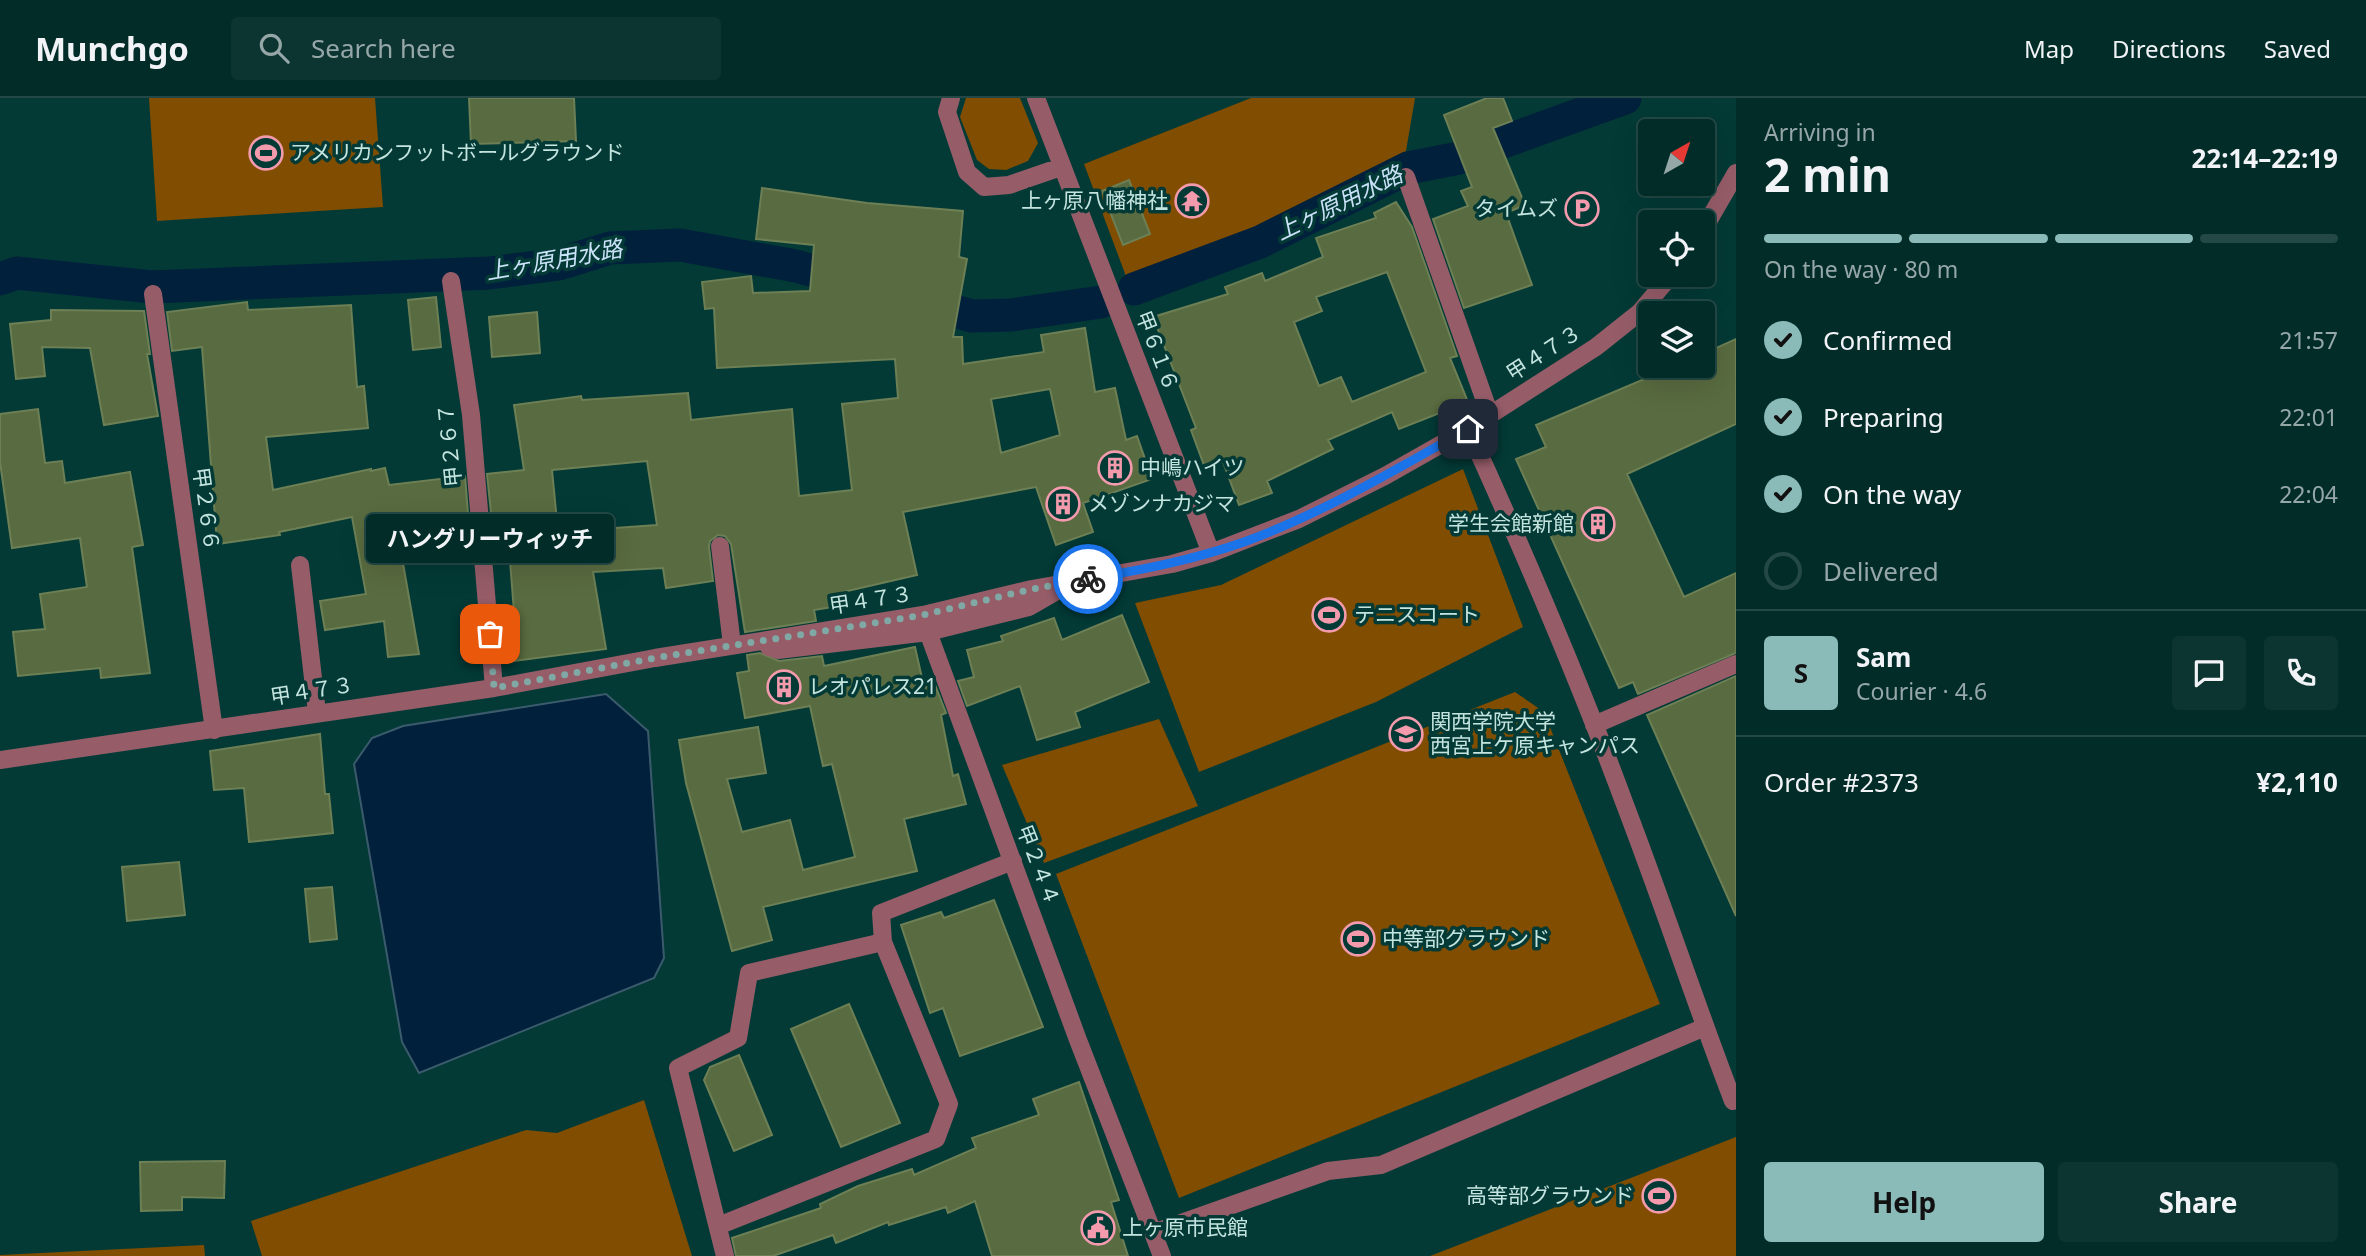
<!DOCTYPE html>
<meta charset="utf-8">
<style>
:root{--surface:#022c28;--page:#0c3430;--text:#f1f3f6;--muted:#96a7a8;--line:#234845;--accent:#8bbbb9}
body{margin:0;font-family:"Noto Sans","Noto Sans JP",sans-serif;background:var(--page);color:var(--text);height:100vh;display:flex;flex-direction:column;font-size:26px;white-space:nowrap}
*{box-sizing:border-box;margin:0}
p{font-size:23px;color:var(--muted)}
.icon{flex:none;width:38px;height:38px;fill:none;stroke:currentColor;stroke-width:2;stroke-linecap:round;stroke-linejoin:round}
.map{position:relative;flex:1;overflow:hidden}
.details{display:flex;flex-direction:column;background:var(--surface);width:630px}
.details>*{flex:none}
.needle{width:46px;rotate:39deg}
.tools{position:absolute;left:1638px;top:21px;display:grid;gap:14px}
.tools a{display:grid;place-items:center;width:77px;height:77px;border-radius:7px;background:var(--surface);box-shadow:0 7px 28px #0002,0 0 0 2px var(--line);font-size:35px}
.pin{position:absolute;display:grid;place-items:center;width:60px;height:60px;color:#fff;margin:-30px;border-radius:14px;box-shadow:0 4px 10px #0006}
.courier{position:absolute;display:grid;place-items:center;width:70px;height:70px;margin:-35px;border:5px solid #1a73e8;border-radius:50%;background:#fff;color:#222;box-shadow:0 2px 9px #0007}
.bubble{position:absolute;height:49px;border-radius:7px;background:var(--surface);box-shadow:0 7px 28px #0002,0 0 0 2px var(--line);font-size:23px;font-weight:700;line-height:49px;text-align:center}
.headline em{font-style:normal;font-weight:700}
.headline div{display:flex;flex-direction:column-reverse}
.headline{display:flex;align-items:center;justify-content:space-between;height:119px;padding:0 28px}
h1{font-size:46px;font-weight:700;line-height:52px}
.bar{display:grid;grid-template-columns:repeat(4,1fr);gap:10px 7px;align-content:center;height:84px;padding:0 28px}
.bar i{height:9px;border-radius:5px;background:var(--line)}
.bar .active{background:var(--accent)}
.bar p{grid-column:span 4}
.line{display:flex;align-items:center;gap:18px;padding:0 28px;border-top:2px solid var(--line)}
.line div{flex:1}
.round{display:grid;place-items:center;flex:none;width:74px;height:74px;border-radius:7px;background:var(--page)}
ol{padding:0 28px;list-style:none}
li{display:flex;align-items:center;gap:21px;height:77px}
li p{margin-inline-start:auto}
li .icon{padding:7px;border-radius:50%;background:var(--accent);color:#111;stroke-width:4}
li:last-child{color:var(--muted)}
li i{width:38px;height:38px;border:4px solid var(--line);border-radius:50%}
.button{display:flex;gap:14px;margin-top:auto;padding:14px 28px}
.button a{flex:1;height:80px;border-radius:7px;background:var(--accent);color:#111;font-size:28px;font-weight:700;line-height:80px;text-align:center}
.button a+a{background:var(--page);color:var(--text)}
header{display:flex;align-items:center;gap:42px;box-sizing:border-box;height:98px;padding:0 35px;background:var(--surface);border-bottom:2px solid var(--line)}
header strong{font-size:33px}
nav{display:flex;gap:38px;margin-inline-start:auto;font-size:24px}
.search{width:490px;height:63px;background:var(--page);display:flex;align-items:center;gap:18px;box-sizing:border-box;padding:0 24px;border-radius:7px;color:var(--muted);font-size:26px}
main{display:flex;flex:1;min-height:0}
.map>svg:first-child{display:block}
</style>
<header>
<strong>Munchgo</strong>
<div class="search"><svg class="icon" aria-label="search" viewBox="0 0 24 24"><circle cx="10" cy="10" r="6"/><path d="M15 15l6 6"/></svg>Search here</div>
<nav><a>Map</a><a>Directions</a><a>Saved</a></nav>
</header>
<main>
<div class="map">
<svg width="1736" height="1158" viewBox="0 0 1736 1158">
<rect width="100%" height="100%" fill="#033a36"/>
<!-- green -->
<path fill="#804d01" d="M 149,0 L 375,0 L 383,109 L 157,123 Z
M 966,0 L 1020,0 L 1038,45 L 1028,63 L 1006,72 L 989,71 L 977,62 L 960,19 Z
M 1251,0 L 1415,0 L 1406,53 L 1202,156 L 1127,181 L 1084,66 Z
M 1463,371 L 1523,529 L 1376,604 L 1199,674 L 1135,505 L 1221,487 Z
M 1515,594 L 1544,614 L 1660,906 L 1179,1100 L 1056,776 Z
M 1159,621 L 1198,708 L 1044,765 L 1002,667 Z
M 644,1002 L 692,1158 L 262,1158 L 251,1123 L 526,1032 L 557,1035 Z
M 1736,1039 L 1736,1158 L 1430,1158 Z
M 204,1147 L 205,1158 L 0,1158 L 0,1157 Z"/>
<!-- water -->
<path fill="#00203c" stroke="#3b5b6d" stroke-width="2" d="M 606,596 L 648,633 L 664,860 L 654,880 L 419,975 L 402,944 L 354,666 L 372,640 L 403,628 Z"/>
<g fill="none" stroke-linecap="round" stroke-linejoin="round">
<!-- canal -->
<path stroke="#00203c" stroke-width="33" d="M 0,181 L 17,175 L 152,189 L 490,175 L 559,166 L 610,150 L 680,147 L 796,168 L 855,185
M 1134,191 L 1260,144 L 1408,70 L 1459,60 L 1625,0
M 914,202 L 972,218 L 1011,217 L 1101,204"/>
</g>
<!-- building -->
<path fill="#596b40" stroke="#6d7f54" stroke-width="2" fill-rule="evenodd" d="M 469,0 L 574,0 L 576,43 L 471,46 Z
M 1487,0 L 1503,0 L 1512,23 L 1493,30 L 1525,107 L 1506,115 L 1532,187 L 1464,210 L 1433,121 L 1468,108 L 1461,93 L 1472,89 L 1444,17 Z
M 1129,82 L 1150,136 L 1123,147 L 1102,93 Z
M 762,90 L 867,105 L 963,113 L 959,159 L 967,161 L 953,239 L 962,239 L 963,266 L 1044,254 L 1041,237 L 1085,230 L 1095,294 L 1115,290 L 1126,342 L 1137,338 L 1152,381 L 1083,405 L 1093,434 L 1056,447 L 1036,389 L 903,414 L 917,477 L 843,494 L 845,507 L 814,512 L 816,523 L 745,534 L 731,446 L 725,438 L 718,437 L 710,443 L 709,449 L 713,483 L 666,490 L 663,470 L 593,474 L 606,551 L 506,564 L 500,516 L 514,514 L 507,424 L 492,425 L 487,376 L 524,372 L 514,307 L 581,298 L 582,302 L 688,295 L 691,322 L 792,311 L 799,398 L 852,392 L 842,306 L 898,300 L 895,261 L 717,270 L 714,210 L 705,211 L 702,184 L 751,178 L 753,195 L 810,193 L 814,147 L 756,141 ZM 1050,291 L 1060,337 L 1001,355 L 991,301 ZM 647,363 L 657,427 L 558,434 L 552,372 Z
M 1396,104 L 1412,129 L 1457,258 L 1450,260 L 1468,304 L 1399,331 L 1392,314 L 1328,342 L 1333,351 L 1267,383 L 1272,395 L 1239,407 L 1223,364 L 1205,370 L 1191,332 L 1196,330 L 1153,219 L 1228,196 L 1225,189 L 1262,175 L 1265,183 L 1323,159 L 1316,140 L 1376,120 L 1374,115 ZM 1387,174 L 1426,274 L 1352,304 L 1341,279 L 1319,288 L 1294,224 L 1322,213 L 1316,199 Z
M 436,199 L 441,249 L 413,252 L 408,202 Z
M 247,204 L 248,212 L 351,207 L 357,289 L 364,288 L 368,330 L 266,339 L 273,392 L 371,371 L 371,373 L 385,370 L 389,387 L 465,378 L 469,428 L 398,437 L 419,556 L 388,559 L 384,523 L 325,532 L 320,503 L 366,496 L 352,419 L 279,434 L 280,437 L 217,446 L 202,249 L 172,253 L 167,214 Z
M 51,212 L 144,213 L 150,256 L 147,256 L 158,318 L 104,327 L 90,250 L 42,249 L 45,278 L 16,281 L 10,226 L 51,222 Z
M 537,214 L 540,255 L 492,259 L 489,219 Z
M 1736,241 L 1736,326 L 1627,376 L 1684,499 L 1736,475 L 1736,555 L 1638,596 L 1633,584 L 1619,590 L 1516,361 L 1546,349 L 1536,327 L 1675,268 L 1703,268 L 1703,256 Z
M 38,311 L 45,365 L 62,363 L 65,385 L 130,374 L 143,447 L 132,449 L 150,575 L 101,580 L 100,570 L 18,578 L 13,534 L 45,531 L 40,496 L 87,489 L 80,440 L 12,450 L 0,364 L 0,316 Z
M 1122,517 L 1149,584 L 1075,614 L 1080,629 L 1037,642 L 1020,588 L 967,608 L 958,583 L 974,579 L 967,552 L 1003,543 L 1001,538 L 1054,520 L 1062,542 Z
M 915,549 L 924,589 L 935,587 L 946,615 L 941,617 L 953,678 L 958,676 L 966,706 L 904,721 L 917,773 L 763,809 L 772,842 L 732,853 L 686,685 L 679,642 L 758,629 L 766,675 L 727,681 L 742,734 L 790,722 L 803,772 L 855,759 L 832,666 L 823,668 L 810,608 L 745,620 L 737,575 L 749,573 L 747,557 L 760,555 L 779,563 L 822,558 L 824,568 Z
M 1736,578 L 1736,818 L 1647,617 Z
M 320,636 L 325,696 L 329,696 L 333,735 L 249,744 L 244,690 L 214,692 L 210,653 Z
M 179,764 L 185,817 L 127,823 L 122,769 Z
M 332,789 L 337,841 L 310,844 L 305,791 Z
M 994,802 L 1043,929 L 960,958 L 943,910 L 930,915 L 901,827 L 941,814 L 944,820 Z
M 849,906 L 900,1025 L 841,1049 L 791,931 Z
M 739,957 L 772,1037 L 734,1053 L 704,982 L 710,969 Z
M 1079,984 L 1119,1102 L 1111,1104 L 1128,1158 L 992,1158 L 975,1103 L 948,1115 L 946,1109 L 889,1127 L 888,1124 L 836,1145 L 833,1137 L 773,1158 L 736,1158 L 732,1140 L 821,1110 L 820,1106 L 858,1088 L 912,1071 L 914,1077 L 976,1050 L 972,1040 L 1039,1017 L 1033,1001 Z
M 225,1063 L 224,1100 L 182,1099 L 182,1112 L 141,1113 L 140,1064 Z"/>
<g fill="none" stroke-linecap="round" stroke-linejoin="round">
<!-- minor -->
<path stroke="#965d69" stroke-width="18" d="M 951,0 L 947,14 L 967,74 L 984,89 L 1009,87 L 1061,69
M 1036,0 L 1211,455
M 1406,79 L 1490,317
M 1703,132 L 1736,75
M 451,183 L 471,317 L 494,590
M 153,196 L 214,632
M 1468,331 C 1524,454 1577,577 1624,704 C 1662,803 1695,904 1733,1003 L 1736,1002
M 720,448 L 732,547
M 300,467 L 317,615
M 1062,490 L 1029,509 L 928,534 L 1078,942 L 1162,1158
M 769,549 L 778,552 L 928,534
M 1594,627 L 1736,566
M 0,662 L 494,590 L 655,560 L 923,517 L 1032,491 L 1172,466 L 1211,455 L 1299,421 L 1385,378 L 1468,331 L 1596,249 L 1640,214 L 1671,177
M 718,1128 L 936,1041 L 949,1006 L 883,844
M 1153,1135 L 1328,1073 L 1381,1067 L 1705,929
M 725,1158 L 678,970 L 738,940 L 749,875 L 883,844 L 881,815 L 1013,763"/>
</g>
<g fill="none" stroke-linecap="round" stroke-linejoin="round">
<!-- done -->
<path stroke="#80a8a4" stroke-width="7" stroke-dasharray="0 12.6" d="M 490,536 L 494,590 L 655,560 L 923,517 L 1032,491 L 1088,481"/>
<!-- route -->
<path stroke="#1a73e8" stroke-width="9" d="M 1088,481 C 1141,472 1193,462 1244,444 C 1323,415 1395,372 1468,331"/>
</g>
<!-- icons -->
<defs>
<symbol id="stadium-ring" viewBox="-11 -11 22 22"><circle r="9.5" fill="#033a36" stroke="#f39aac" stroke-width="1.5"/><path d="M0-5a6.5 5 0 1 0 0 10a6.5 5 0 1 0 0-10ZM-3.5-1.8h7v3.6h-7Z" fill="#f39aac"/></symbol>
<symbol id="temple-ring" viewBox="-11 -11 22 22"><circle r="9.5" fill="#033a36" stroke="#f39aac" stroke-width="1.5"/><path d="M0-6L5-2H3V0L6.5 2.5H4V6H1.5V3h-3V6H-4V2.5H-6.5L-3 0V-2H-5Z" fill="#f39aac"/></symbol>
<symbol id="parking-ring" viewBox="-11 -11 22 22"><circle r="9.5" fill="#033a36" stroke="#f39aac" stroke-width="1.5"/><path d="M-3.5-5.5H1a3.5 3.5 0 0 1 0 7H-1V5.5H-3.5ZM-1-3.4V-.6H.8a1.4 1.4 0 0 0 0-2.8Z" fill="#f39aac"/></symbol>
<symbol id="building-ring" viewBox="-11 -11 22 22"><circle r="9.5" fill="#033a36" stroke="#f39aac" stroke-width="1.5"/><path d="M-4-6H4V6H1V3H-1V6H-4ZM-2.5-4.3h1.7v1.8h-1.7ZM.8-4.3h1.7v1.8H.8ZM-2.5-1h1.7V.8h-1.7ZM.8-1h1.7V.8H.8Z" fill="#f39aac"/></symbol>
<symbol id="university-ring" viewBox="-11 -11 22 22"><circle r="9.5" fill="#033a36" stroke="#f39aac" stroke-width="1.5"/><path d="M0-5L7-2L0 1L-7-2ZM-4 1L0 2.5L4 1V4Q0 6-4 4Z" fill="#f39aac"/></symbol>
<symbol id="civic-ring" viewBox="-11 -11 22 22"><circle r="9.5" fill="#033a36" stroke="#f39aac" stroke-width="1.5"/><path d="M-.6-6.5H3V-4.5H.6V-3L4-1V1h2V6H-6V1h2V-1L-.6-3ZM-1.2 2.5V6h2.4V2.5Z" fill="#f39aac"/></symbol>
</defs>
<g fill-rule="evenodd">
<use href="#stadium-ring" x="247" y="36" width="38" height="38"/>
<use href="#temple-ring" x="1173" y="84" width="38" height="38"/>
<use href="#parking-ring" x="1563" y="92" width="38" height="38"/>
<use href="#building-ring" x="1096" y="351" width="38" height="38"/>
<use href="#building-ring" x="1044" y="387" width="38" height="38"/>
<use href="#building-ring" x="1579" y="407" width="38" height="38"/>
<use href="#stadium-ring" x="1310" y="498" width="38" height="38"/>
<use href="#building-ring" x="765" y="570" width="38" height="38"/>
<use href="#university-ring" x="1387" y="617" width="38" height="38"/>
<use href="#stadium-ring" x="1339" y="822" width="38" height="38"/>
<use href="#stadium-ring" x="1640" y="1079" width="38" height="38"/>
<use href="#civic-ring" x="1079" y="1111" width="38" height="38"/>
</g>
<g text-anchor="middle" stroke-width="7" stroke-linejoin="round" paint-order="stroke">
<!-- poi labels -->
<g font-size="21" fill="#c4e4df" stroke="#033a36" text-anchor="start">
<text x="290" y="62">アメリカンフットボールグラウンド</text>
<text x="1168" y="110" text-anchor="end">上ヶ原八幡神社</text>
<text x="1558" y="118" text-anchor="end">タイムズ</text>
<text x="1140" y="377">中嶋ハイツ</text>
<text x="1088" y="413">メゾンナカジマ</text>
<text x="1574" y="433" text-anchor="end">学生会館新館</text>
<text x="1354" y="524">テニスコート</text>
<text x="808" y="596">レオパレス21</text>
<text x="1430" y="631">関西学院大学<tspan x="1430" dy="24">西宮上ケ原キャンパス</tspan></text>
<text x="1382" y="848">中等部グラウンド</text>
<text x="1634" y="1105" text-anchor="end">高等部グラウンド</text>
<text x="1122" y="1137">上ヶ原市民館</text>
</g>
<!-- street labels -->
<g font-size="21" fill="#c4e4df" stroke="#033a36">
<text transform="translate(1157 253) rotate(69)" y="7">甲６１６</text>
<text transform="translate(1544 255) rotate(-33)" y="7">甲４７３</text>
<text transform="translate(450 347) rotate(-96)" y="7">甲２６７</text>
<text transform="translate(206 411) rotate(82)" y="7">甲２６６</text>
<text transform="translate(871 502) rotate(-9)" y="7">甲４７３</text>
<text transform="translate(312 593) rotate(-9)" y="7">甲４７３</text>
<text transform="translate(1038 767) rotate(69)" y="7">甲２４４</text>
</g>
<!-- water labels -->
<g font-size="23" font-style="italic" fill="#cae2f8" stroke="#033a36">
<text transform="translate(1339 105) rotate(-26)" y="8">上ヶ原用水路</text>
<text transform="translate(554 162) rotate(-10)" y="8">上ヶ原用水路</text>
</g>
</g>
</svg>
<div class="tools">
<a><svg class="needle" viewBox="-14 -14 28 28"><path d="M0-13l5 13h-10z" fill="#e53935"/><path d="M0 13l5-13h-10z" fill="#96a7a8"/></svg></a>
<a><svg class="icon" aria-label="locate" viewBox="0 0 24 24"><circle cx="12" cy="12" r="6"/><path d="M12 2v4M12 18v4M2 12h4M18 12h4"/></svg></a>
<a><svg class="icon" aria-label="layers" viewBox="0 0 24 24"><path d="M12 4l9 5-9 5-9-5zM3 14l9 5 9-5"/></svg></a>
</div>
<div class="pin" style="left:490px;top:536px;background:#ea580c"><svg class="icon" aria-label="bag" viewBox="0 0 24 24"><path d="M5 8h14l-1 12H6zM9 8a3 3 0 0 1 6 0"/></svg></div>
<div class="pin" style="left:1468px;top:331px;background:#1f2937"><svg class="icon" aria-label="home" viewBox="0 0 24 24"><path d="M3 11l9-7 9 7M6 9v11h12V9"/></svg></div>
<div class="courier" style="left:1088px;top:481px"><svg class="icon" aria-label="bike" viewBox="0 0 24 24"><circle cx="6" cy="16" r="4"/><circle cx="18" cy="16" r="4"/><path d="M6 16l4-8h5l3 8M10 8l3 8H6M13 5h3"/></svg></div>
<div class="bubble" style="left:366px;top:416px;width:248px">ハングリーウィッチ</div>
</div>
<section class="details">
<div class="headline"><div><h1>2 min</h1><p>Arriving in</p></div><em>22:14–22:19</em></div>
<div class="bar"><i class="active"></i><i class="active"></i><i class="active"></i><i></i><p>On the way · 80 m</p></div>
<ol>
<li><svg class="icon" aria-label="check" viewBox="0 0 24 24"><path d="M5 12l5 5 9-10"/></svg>Confirmed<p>21:57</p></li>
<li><svg class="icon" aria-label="check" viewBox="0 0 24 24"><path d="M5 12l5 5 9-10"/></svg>Preparing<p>22:01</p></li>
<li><svg class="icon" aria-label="check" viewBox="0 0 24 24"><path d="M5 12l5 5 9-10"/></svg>On the way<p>22:04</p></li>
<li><i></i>Delivered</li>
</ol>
<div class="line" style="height:126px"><b class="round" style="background:var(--accent);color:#111">S</b><div><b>Sam</b><p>Courier · 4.6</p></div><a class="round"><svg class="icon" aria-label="chat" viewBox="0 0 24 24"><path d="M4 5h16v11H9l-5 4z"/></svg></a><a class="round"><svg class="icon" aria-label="phone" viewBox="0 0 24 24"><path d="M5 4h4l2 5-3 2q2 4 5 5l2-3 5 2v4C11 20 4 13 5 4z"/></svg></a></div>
<div class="line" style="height:91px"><div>Order #2373</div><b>¥2,110</b></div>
<div class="button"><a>Help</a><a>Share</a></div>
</section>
</main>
